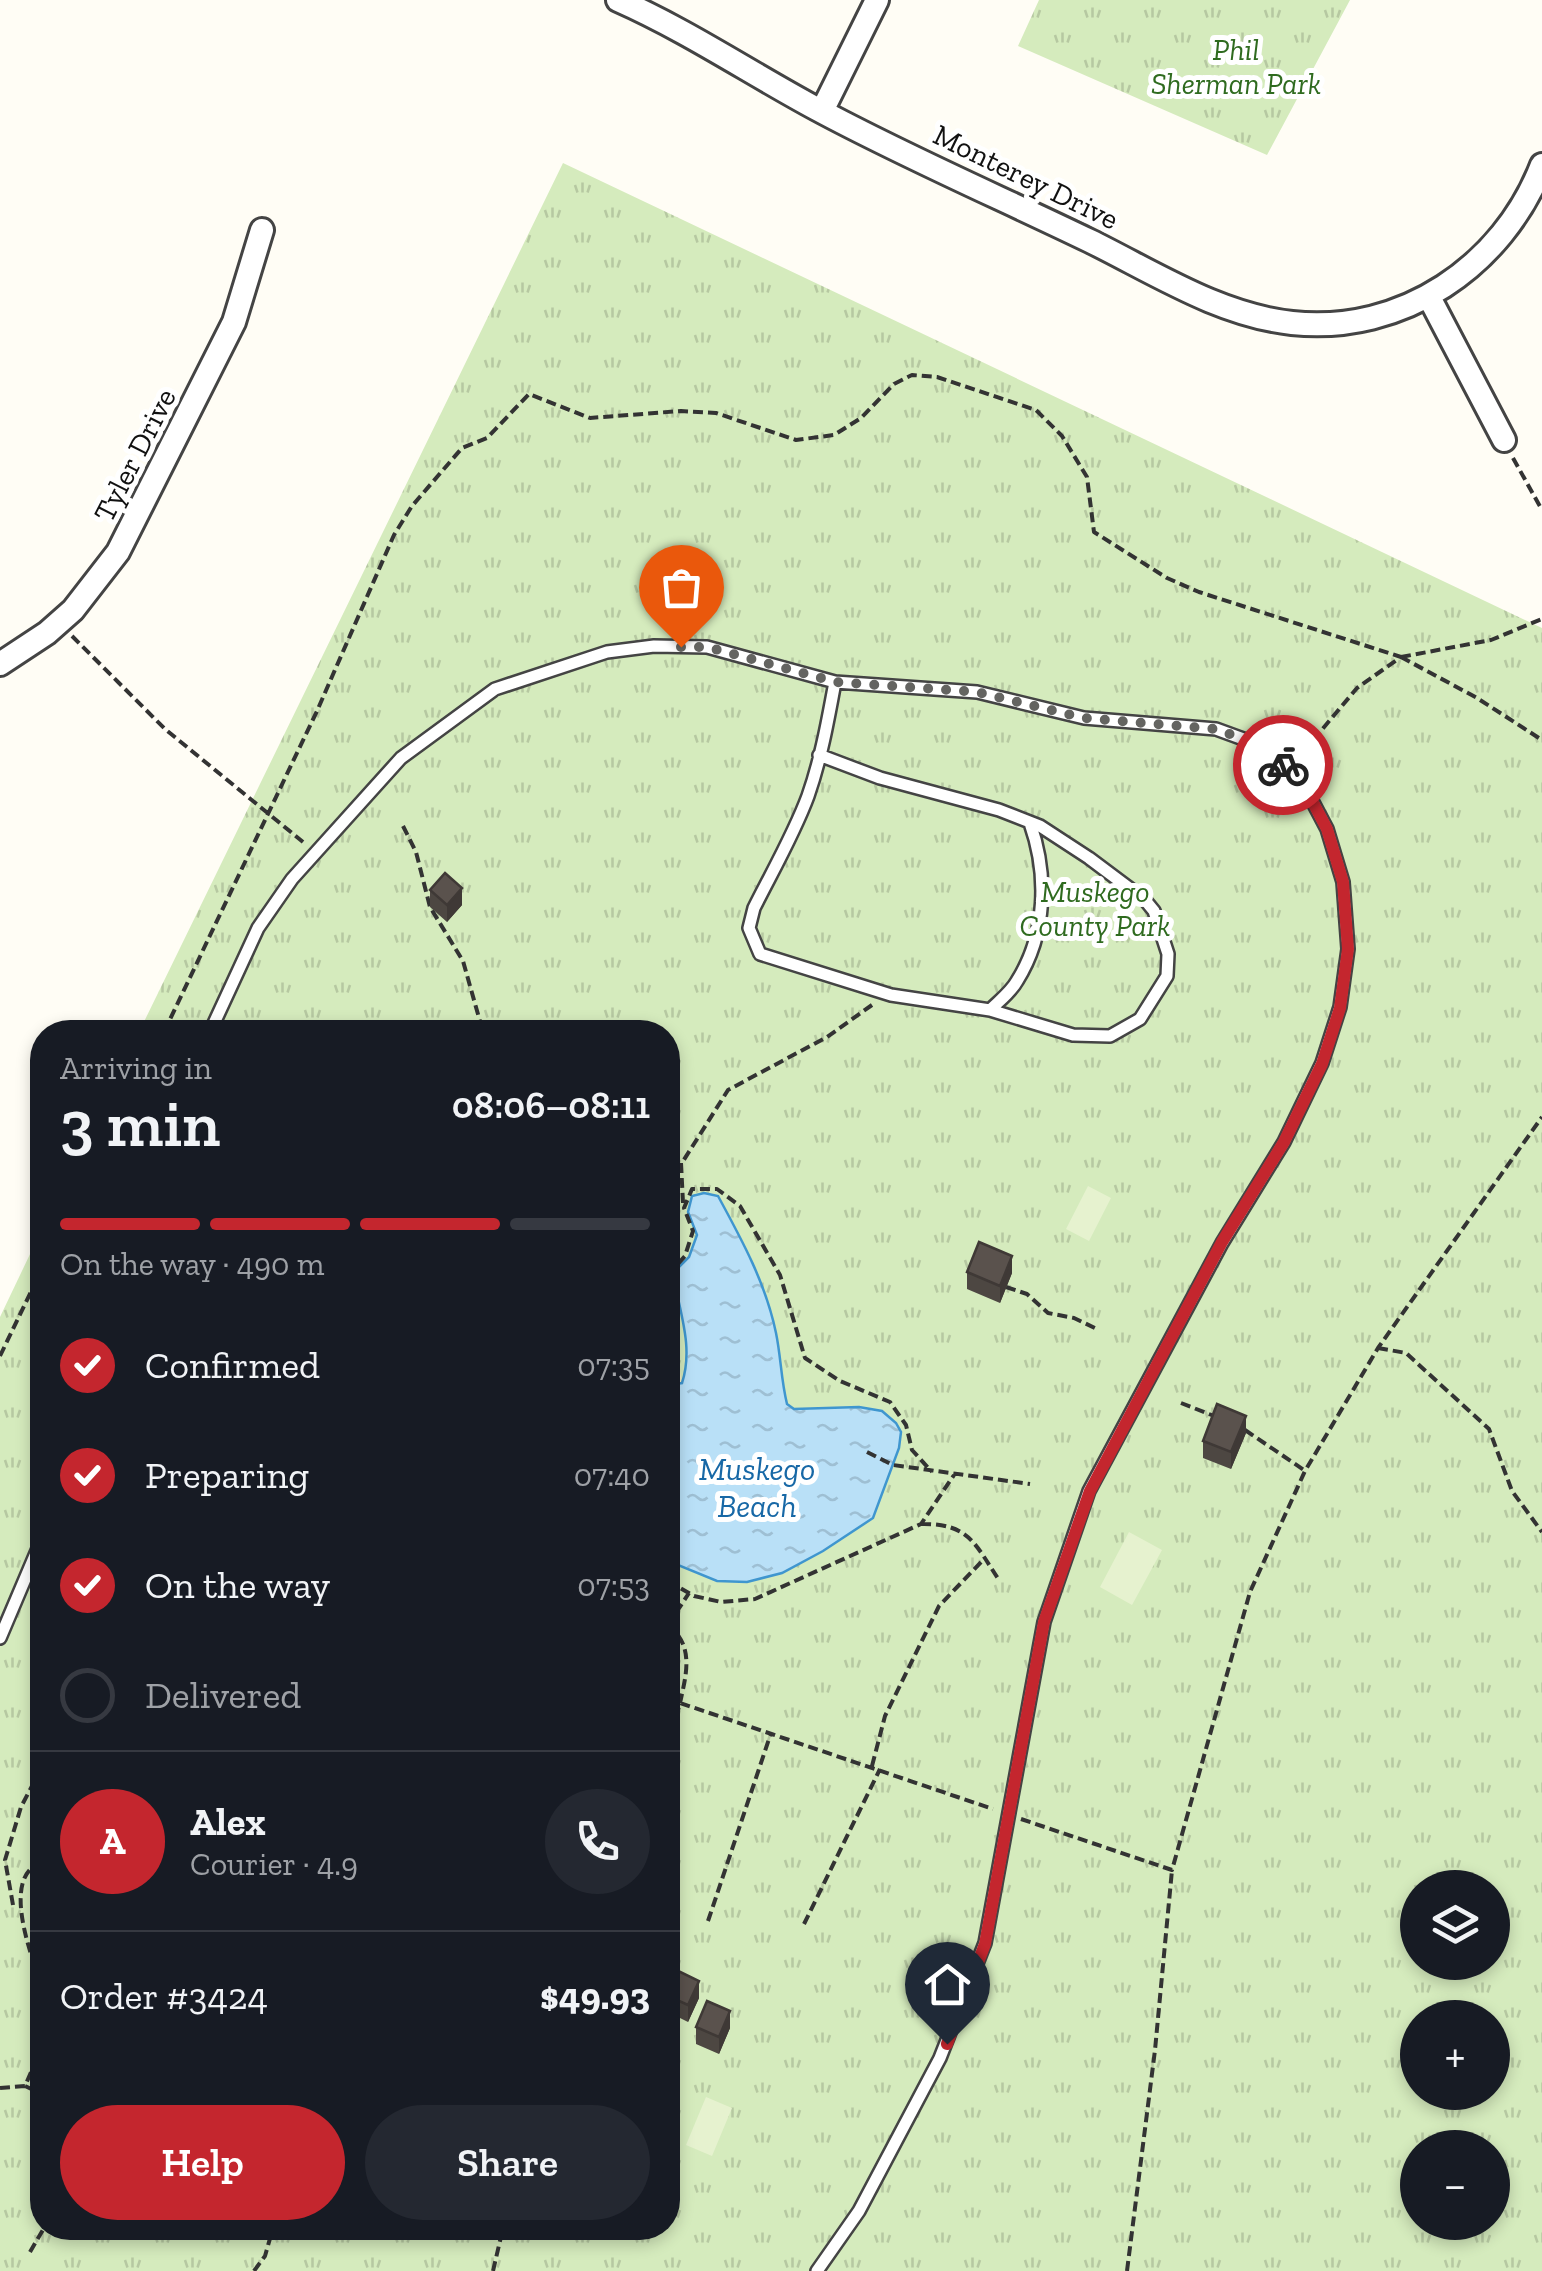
<!DOCTYPE html>
<meta charset="utf-8">
<style>
:root{--surface:#171b24;--page:#242831;--text:#f1f3f6;--muted:#9ea1a6;--line:#363941;--accent:#c4262e}
body{margin:0;font-family:"Zilla Slab",serif;background:var(--page);color:var(--text);height:100vh;display:flex;flex-direction:column;font-size:38px;white-space:nowrap}
*{box-sizing:border-box;margin:0}
p{font-size:32px;color:var(--muted)}
.icon{flex:none;width:55px;height:55px;fill:none;stroke:currentColor;stroke-width:2;stroke-linecap:round;stroke-linejoin:round}
.map{position:relative;flex:1;overflow:hidden}
.sheet{position:absolute;left:30px;top:1020px;width:650px;height:1220px;display:flex;flex-direction:column;background:var(--surface);border-radius:40px;box-shadow:0 5px 15px #0003}
.sheet>*{flex:none}
.fabs{position:absolute;left:1400px;top:1870px;display:grid;gap:20px}
.fabs a{display:grid;place-items:center;width:110px;height:110px;border-radius:50%;background:var(--surface);box-shadow:0 5px 15px #0003;font-size:50px}
.pin{position:absolute;display:grid;place-items:center;width:85px;height:85px;color:#fff;margin:-102px -42px;border-radius:50% 50% 50% 0;rotate:-45deg;box-shadow:0 0 10px #0007}
.pin .icon{rotate:45deg}
.courier{position:absolute;display:grid;place-items:center;width:100px;height:100px;margin:-50px;border:8px solid #c4262e;border-radius:50%;background:#fff;color:#222;box-shadow:0 2px 12px #0007}
.head em{font-style:normal;font-weight:600}
.head div{display:flex;flex-direction:column-reverse}
.head{display:flex;align-items:center;justify-content:space-between;height:170px;padding:0 30px}
h1{font-size:65px;font-weight:600;line-height:75px}
.bar{display:grid;grid-template-columns:repeat(4,1fr);gap:15px 10px;align-content:center;height:120px;padding:0 30px}
.bar i{height:12px;border-radius:8px;background:var(--line)}
.bar .current{background:var(--accent)}
.bar p{grid-column:span 4}
.line{display:flex;align-items:center;gap:25px;padding:0 30px;border-top:2px solid var(--line)}
.line div{flex:1}
.round{display:grid;place-items:center;flex:none;width:105px;height:105px;border-radius:52px;background:var(--page)}
ol{padding:0 30px;list-style:none}
li{display:flex;align-items:center;gap:30px;height:110px}
li p{margin-inline-start:auto}
li .icon{padding:10px;border-radius:50%;background:var(--accent);color:#fff;stroke-width:4}
li:last-child{color:var(--muted)}
li i{width:55px;height:55px;border:5px solid var(--line);border-radius:50%}
.button{display:flex;gap:20px;margin-top:auto;padding:20px 30px}
.button a{flex:1;height:115px;border-radius:60px;background:var(--accent);color:#fff;font-size:40px;font-weight:600;line-height:115px;text-align:center}
.button a+a{background:var(--page);color:var(--text)}
.map>svg:first-child{display:block}
</style>
<div class="map">
<svg width="1542" height="2271" viewBox="0 0 1542 2271">
<defs>
<pattern id="grass-tufts" width="24" height="20" patternUnits="userSpaceOnUse" patternTransform="scale(2.5)"><rect width="24" height="20" fill="#d5ebbd"/><path d="M3 7l-1-3M5 7V3M7 7l1-3M15 17l-1-3M17 17v-4M19 17l1-3" fill="none" stroke="#b6c8a1"/></pattern>
<pattern id="sand-dots" width="8" height="8" patternUnits="userSpaceOnUse" patternTransform="scale(2.5)"><rect width="8" height="8" fill="#fbeec1"/><path d="M2 2h.1M6 6h.1" fill="none" stroke="#d6cba5" stroke-width="1.8" stroke-linecap="round"/></pattern>
<pattern id="water-ripples" width="26" height="14" patternUnits="userSpaceOnUse" patternTransform="scale(2.5)"><rect width="26" height="14" fill="#b9e0f7"/><path d="M2 4q2-2 4 0t4 0M15 11q2-2 4 0t4 0" fill="none" stroke="#9ebfd3"/></pattern>
</defs>
<rect width="100%" height="100%" fill="#fffdf5"/>
<!-- grass -->
<path fill="url(#grass-tufts)" fill-rule="evenodd" d="M 1039,0 L 1350,0 L 1267,155 L 1018,46 Z
M 563,163 L 1542,628 L 1542,2271 L 0,2271 L 0,1317 L 42,1229 L 42,2228 L 668,2228 L 668,1032 L 139,1032 ZM 1418,1888 L 1492,1888 L 1492,1962 L 1418,1962 ZM 1418,2018 L 1492,2018 L 1492,2092 L 1418,2092 ZM 1418,2148 L 1492,2148 L 1492,2222 L 1418,2222 Z"/>
<!-- sand -->
<path fill="url(#sand-dots)" d="M 674,1331 L 682,1384 L 668,1385 L 668,1332 Z"/>
<!-- pitch -->
<path fill="#e6f2cf" d="M 1088,1186 L 1111,1198 L 1089,1241 L 1066,1229 Z
M 1129,1532 L 1162,1550 L 1132,1605 L 1100,1587 Z
M 706,2097 L 732,2108 L 712,2156 L 686,2145 Z"/>
<!-- water -->
<path fill="url(#water-ripples)" stroke="#3f96cf" stroke-width="2.5" d="M 704,1193 L 718,1196 C 742,1240 766,1284 776,1333 C 781,1357 781,1380 787,1404 L 794,1409 L 859,1407 L 882,1411 L 896,1423 L 901,1432 L 899,1448 L 873,1518 L 823,1551 L 782,1573 L 747,1582 L 717,1581 L 668,1561 L 668,1385 L 682,1383 C 694,1346 679,1311 673,1273 L 689,1257 L 697,1235 L 688,1212 L 692,1196 Z"/>
<g fill="none" stroke-linecap="round" stroke-linejoin="round">
<defs>
<path id="service" d="M 819,755 L 880,778 L 999,810 L 1040,826 L 1089,858 L 1145,900 L 1154,911 L 1168,954 L 1167,976 L 1140,1019 L 1110,1036 L 1073,1035 L 990,1010 L 891,995 L 760,954 L 749,928 L 754,908 C 772,872 794,834 808,796 C 821,759 828,720 835,682
M 990,1010 C 999,1001 1011,992 1017,981 C 1047,933 1048,874 1030,823
M 210,1032 L 258,928 L 292,879 L 401,758 L 495,689 L 607,652 L 654,646 L 707,647 L 835,682 L 977,692 L 1084,718 L 1216,729 L 1257,744 L 1288,770 L 1308,793 L 1327,829 L 1343,882 L 1348,949 L 1340,1007 L 1322,1063 L 1284,1142 L 1222,1243 L 1089,1491 L 1044,1622 L 985,1943 L 940,2058 L 859,2211 L 817,2271
M 0,1638 L 42,1539"/>
<path id="minor" d="M 618,0 C 688,31 750,73 817,109 C 906,157 999,197 1090,241 C 1155,273 1219,315 1292,323 C 1402,335 1503,266 1542,165
M 822,111 L 877,0
M 1429,297 L 1504,440
M 0,664 L 47,633 L 73,610 L 118,552 L 234,322 L 262,230"/>
</defs>
<!-- service casing -->
<use href="#service" stroke="#444" stroke-width="16"/>
<!-- minor casing -->
<use href="#minor" stroke="#444" stroke-width="28"/>
<!-- path -->
<path stroke="#333" stroke-width="4" stroke-dasharray="10 5" stroke-linecap="butt" d="M 1513,458 L 1542,510
M 72,636 L 165,729 L 303,842
M 1401,657 L 1477,698 L 1542,740
M 1401,657 L 1491,640 L 1542,619
M 403,826 L 416,852 L 430,907 L 463,961 L 483,1032
M 164,1032 L 317,711 L 394,535 L 412,506 L 462,448 L 487,438 L 529,394 L 590,418 L 681,411 L 716,413 L 796,440 L 834,435 L 861,418 L 894,384 L 912,375 L 937,377 L 1036,410 L 1062,436 L 1087,477 L 1094,532 L 1167,578 L 1199,592 L 1401,657 L 1357,688 L 1298,758
M 681,1163 L 683,1203
M 668,1185 L 728,1090 L 827,1037 L 872,1005
M 668,1275 L 685,1256 L 693,1231 L 684,1208 L 692,1189 L 717,1189 L 740,1206 L 780,1275 L 805,1358 L 840,1381 L 890,1402 L 906,1425 L 912,1450 L 932,1472
M 1006,1287 L 1027,1294 L 1048,1313 L 1074,1318 L 1099,1330
M 1378,1348 L 1406,1353 L 1489,1429 L 1512,1491 L 1542,1532
M 0,1356 L 42,1269
M 1181,1403 L 1214,1416
M 1245,1430 L 1304,1470
M 867,1452 L 893,1465 L 1030,1484
M 921,1524 C 969,1523 975,1544 999,1580
M 668,1581 L 694,1596 L 721,1602 L 755,1599 L 921,1524 L 954,1475
M 668,1625 C 695,1646 686,1675 680,1703
M 668,1625 L 689,1593
M 668,1746 L 680,1703 L 993,1809
M 872,1766 L 885,1716 L 939,1606 L 984,1559
M 1021,1819 L 1172,1870 L 1250,1592 L 1305,1471 L 1378,1348 L 1542,1117
M 42,1862 C 0,1876 31,1955 42,1986
M 13,1905 L 5,1860 L 21,1807 L 42,1767
M 708,1921 L 771,1733
M 804,1924 L 880,1769
M 25,2086 L 42,2094
M 0,2088 L 25,2086 L 42,2047
M 30,2252 L 44,2228
M 254,2271 L 265,2256 L 273,2228
M 493,2271 L 503,2228
M 1127,2271 L 1155,2050 L 1172,1870"/>
<!-- service -->
<use href="#service" stroke="#fff" stroke-width="11"/>
<!-- minor -->
<use href="#minor" stroke="#fff" stroke-width="22"/>
</g>
<!-- wall -->
<path fill="#4d4742" d="M 430,890 L 462,905 L 447,922 L 430,907 Z
M 967,1272 L 1012,1273 L 1000,1303 L 967,1289 Z
M 1246,1433 L 1231,1469 L 1203,1458 L 1203,1441 Z
M 668,1966 L 699,1998 L 688,2022 L 668,2012 Z
M 696,2027 L 730,2028 L 719,2054 L 696,2044 Z"/>
<!-- shaded-wall -->
<path fill="#3f3936" d="M 462,888 L 462,905 L 447,922 L 447,905 Z
M 1012,1256 L 1012,1273 L 1000,1303 L 1000,1286 Z
M 1246,1416 L 1246,1433 L 1231,1469 L 1231,1452 Z
M 699,1981 L 699,1998 L 688,2022 L 688,2005 Z
M 730,2011 L 730,2028 L 719,2054 L 719,2037 Z"/>
<!-- building -->
<path fill="#5a524d" stroke="#3f3936" stroke-width="2.5" d="M 445,873 L 462,888 L 447,905 L 430,890 Z
M 979,1242 L 1012,1256 L 1000,1286 L 967,1272 Z
M 1217,1404 L 1246,1416 L 1231,1452 L 1203,1441 Z
M 668,1966 L 699,1981 L 688,2005 L 668,1996 Z
M 707,2001 L 730,2011 L 719,2037 L 696,2027 Z"/>
<g fill="none" stroke-linecap="round" stroke-linejoin="round">
<!-- done -->
<path stroke="#646461" stroke-width="10" stroke-dasharray="0 18" d="M 681,647 L 707,647 L 836,682 L 977,692 L 1084,718 L 1216,729 L 1257,744 L 1283,765"/>
<!-- route -->
<path stroke="#c4262e" stroke-width="12" d="M 947,2044 L 985,1944 L 1044,1622 L 1090,1491 L 1222,1242 L 1284,1142 L 1322,1064 L 1340,1008 L 1348,949 L 1343,882 L 1327,829 L 1308,793 L 1283,765"/>
</g>
<g text-anchor="middle" stroke-width="10" stroke-linejoin="round" paint-order="stroke">
<!-- park labels -->
<g font-size="30" font-style="italic" fill="#2f6b1f" stroke="#fff">
<text x="1236" y="60">Phil<tspan x="1236" dy="34">Sherman Park</tspan></text>
<text x="1095" y="902">Muskego<tspan x="1095" dy="34">County Park</tspan></text>
</g>
<!-- street labels -->
<g font-size="30" fill="#111" stroke="#fff">
<text transform="translate(1026 177) rotate(26)" y="10">Monterey Drive</text>
<text transform="translate(135 455) rotate(-63)" y="10">Tyler Drive</text>
</g>
<!-- water labels -->
<g font-size="32" font-style="italic" fill="#1768a6" stroke="#fff">
<text x="757" y="1480">Muskego<tspan x="757" dy="37">Beach</tspan></text>
</g>
</g>
</svg>
<div class="fabs">
<a><svg class="icon" aria-label="layers" viewBox="0 0 24 24"><path d="M12 4l9 5-9 5-9-5zM3 14l9 5 9-5"/></svg></a>
<a>+</a>
<a>−</a>
</div>
<div class="pin" style="left:681px;top:647px;background:#ea580c"><svg class="icon" aria-label="bag" viewBox="0 0 24 24"><path d="M5 8h14l-1 12H6zM9 8a3 3 0 0 1 6 0"/></svg></div>
<div class="pin" style="left:947px;top:2044px;background:#1f2937"><svg class="icon" aria-label="home" viewBox="0 0 24 24"><path d="M3 11l9-7 9 7M6 9v11h12V9"/></svg></div>
<div class="courier" style="left:1283px;top:765px"><svg class="icon" aria-label="bike" viewBox="0 0 24 24"><circle cx="6" cy="16" r="4"/><circle cx="18" cy="16" r="4"/><path d="M6 16l4-8h5l3 8M10 8l3 8H6M13 5h3"/></svg></div>
<section class="sheet">
<div class="head"><div><h1>3 min</h1><p>Arriving in</p></div><em>08:06–08:11</em></div>
<div class="bar"><i class="current"></i><i class="current"></i><i class="current"></i><i></i><p>On the way · 490 m</p></div>
<ol>
<li><svg class="icon" aria-label="check" viewBox="0 0 24 24"><path d="M5 12l5 5 9-10"/></svg>Confirmed<p>07:35</p></li>
<li><svg class="icon" aria-label="check" viewBox="0 0 24 24"><path d="M5 12l5 5 9-10"/></svg>Preparing<p>07:40</p></li>
<li><svg class="icon" aria-label="check" viewBox="0 0 24 24"><path d="M5 12l5 5 9-10"/></svg>On the way<p>07:53</p></li>
<li><i></i>Delivered</li>
</ol>
<div class="line" style="height:180px"><b class="round" style="background:var(--accent);color:#fff">A</b><div><b>Alex</b><p>Courier · 4.9</p></div><a class="round"><svg class="icon" aria-label="phone" viewBox="0 0 24 24"><path d="M5 4h4l2 5-3 2q2 4 5 5l2-3 5 2v4C11 20 4 13 5 4z"/></svg></a></div>
<div class="line" style="height:130px"><div>Order #3424</div><b>$49.93</b></div>
<div class="button"><a>Help</a><a>Share</a></div>
</section>
</div>
